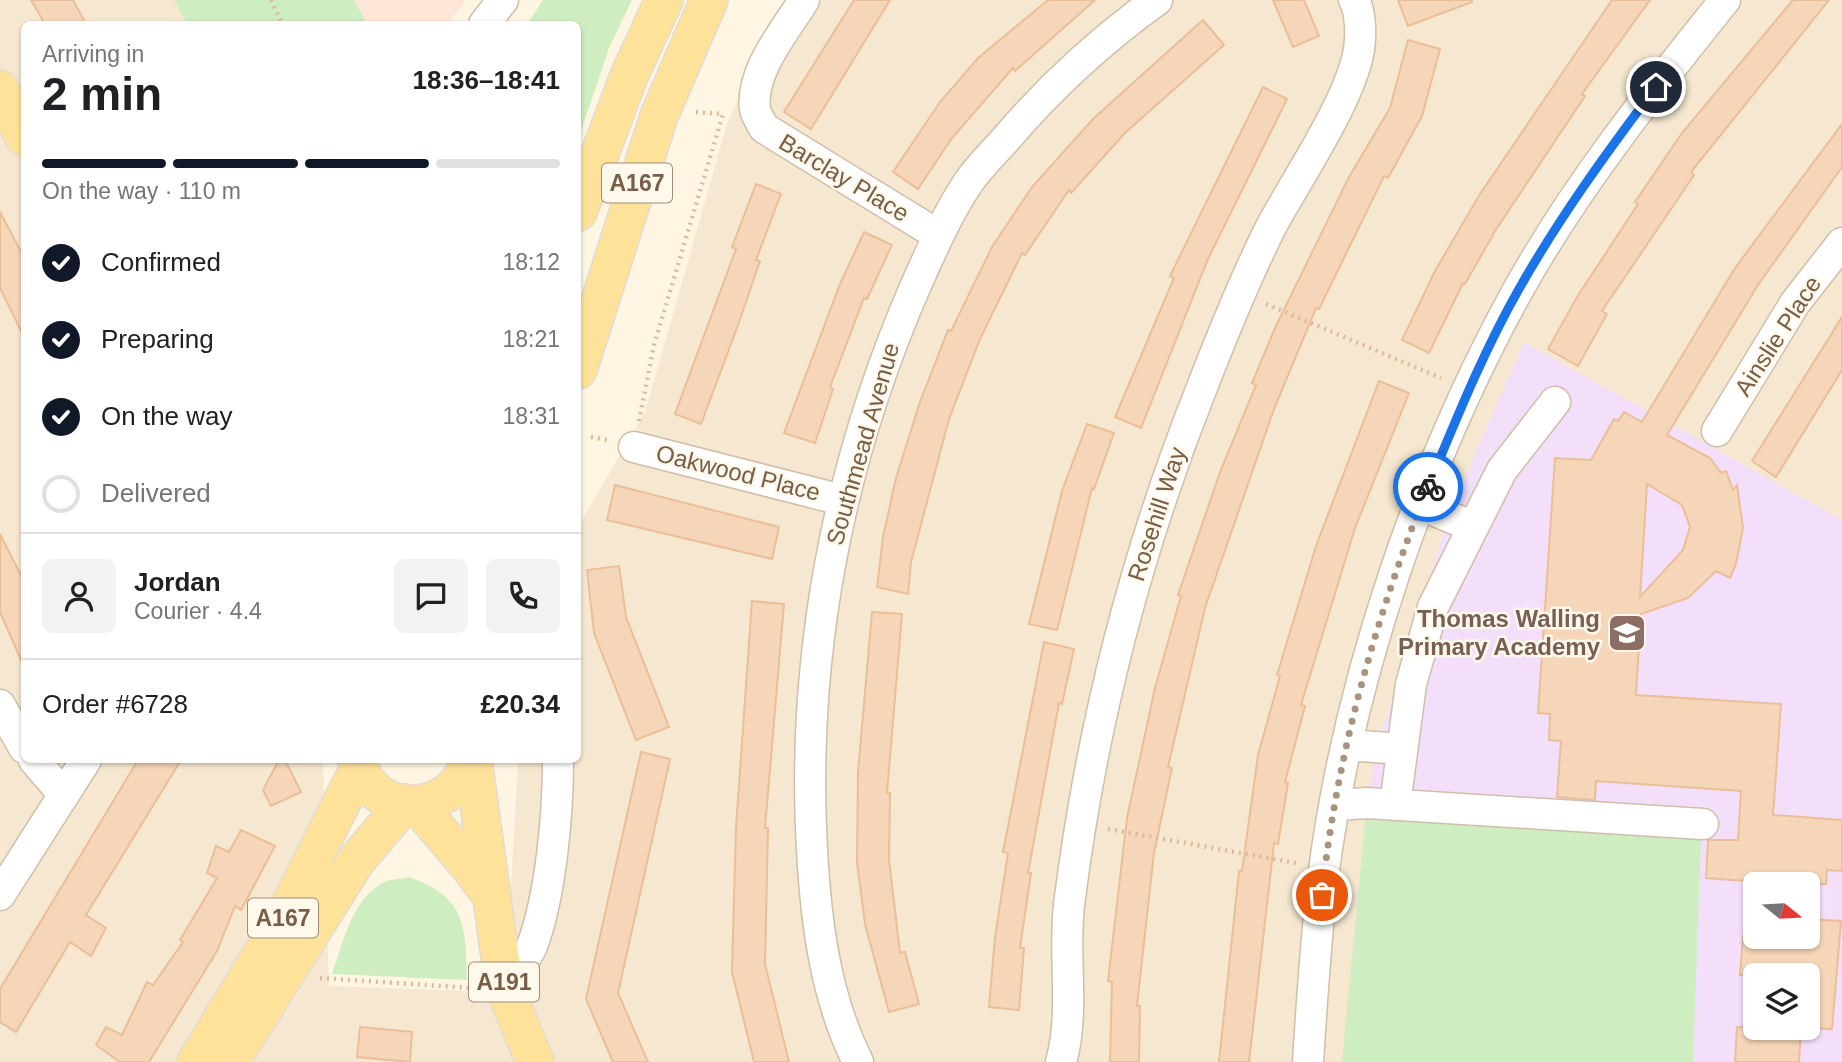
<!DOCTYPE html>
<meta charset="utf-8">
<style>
:root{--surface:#fff;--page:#f2f2f2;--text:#202124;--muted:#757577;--line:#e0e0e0;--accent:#111827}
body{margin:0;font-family:Arial,sans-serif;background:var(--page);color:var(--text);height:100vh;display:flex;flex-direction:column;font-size:26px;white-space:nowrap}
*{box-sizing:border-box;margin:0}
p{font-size:23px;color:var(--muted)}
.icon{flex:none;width:38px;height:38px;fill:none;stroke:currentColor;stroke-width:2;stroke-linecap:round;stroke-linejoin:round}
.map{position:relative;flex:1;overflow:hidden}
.details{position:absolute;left:21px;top:21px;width:560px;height:742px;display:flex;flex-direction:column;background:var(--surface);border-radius:10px;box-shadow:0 2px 5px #0004}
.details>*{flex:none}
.needle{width:46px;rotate:108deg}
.buttons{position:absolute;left:1743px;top:872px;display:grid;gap:14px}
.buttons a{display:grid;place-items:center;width:77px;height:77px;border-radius:10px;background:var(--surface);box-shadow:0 2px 5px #0004;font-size:35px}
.pin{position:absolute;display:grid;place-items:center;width:60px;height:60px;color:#fff;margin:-30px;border:4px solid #fff;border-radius:50%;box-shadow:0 2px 7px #0007}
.courier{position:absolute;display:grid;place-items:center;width:70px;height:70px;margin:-35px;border:5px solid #1a73e8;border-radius:50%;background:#fff;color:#222;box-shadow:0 2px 9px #0007}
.head em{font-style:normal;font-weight:600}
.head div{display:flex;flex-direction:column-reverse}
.head{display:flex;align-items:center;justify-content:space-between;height:119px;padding:0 21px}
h1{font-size:46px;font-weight:600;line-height:52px}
.bar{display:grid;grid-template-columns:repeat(4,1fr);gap:10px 7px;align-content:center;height:84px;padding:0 21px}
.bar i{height:9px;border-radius:5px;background:var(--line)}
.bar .current{background:var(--accent)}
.bar p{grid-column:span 4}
.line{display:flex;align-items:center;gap:18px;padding:0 21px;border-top:2px solid var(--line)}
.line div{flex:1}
.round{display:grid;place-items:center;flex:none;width:74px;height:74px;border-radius:10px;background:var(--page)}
ol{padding:0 21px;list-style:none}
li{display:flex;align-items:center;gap:21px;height:77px}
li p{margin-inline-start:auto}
li .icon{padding:7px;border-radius:50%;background:var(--accent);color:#fff;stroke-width:4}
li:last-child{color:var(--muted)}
li i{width:38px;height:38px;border:4px solid var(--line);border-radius:50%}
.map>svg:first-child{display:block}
</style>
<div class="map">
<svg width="1842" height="1062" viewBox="0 0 1842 1062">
<rect width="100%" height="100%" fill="#fef6e3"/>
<!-- residential -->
<path fill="#f6e8d0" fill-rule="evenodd" d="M 0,0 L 174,0 L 187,24 L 24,24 L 24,760 L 323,760 L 329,986 L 499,992 L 511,884 L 518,760 L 578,760 L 578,527 L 645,412 L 727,124 L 785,0 L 1842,0 L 1842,1062 L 0,1062 ZM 1755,884 L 1808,884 L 1808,936 L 1755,936 ZM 1755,975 L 1808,975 L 1808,1027 L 1755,1027 Z"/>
<!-- commercial -->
<path fill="#ffe6d6" d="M 354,0 L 466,0 L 447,24 L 367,24 Z"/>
<!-- education -->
<path fill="#f3dffa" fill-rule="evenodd" d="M 1524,342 L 1842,520 L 1842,1062 L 1342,1062 L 1367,803 L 1377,746 L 1449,514 ZM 1755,884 L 1808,884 L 1808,936 L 1755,936 ZM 1755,975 L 1808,975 L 1808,1027 L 1755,1027 Z"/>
<!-- green -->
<path fill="#ceedc0" d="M 174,0 L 354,0 L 367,24 L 187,24 Z
M 543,0 L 632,0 L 609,48 L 578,140 L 578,24 L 527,24 Z
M 1366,812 L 1701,838 L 1693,1062 L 1342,1062 Z
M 408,877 C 466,895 466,928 467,980 L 332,974 C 343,943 351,902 381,884 C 388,879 400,879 408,877 Z"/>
<!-- building -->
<path fill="#f6d6b8" stroke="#eabe97" stroke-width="2" fill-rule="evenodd" d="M 31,0 L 73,0 L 86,24 L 45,24 Z
M 854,0 L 890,0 L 811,129 L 784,112 Z
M 1048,0 L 1095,0 L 1015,71 L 1013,68 L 952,138 L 918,189 L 893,172 L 940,102 L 978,58 Z
M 1273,0 L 1304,0 L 1319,36 L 1293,47 Z
M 1398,0 L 1472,0 L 1472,2 L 1408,26 Z
M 1612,0 L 1650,0 L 1582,94 L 1585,96 L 1497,228 L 1465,284 L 1463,283 L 1429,353 L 1402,340 L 1435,271 L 1480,194 Z
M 1793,0 L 1829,0 L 1691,172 L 1694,175 L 1602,311 L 1607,314 L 1578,366 L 1548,349 L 1577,297 L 1638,204 L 1635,202 L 1682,133 Z
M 1203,20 L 1224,45 L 1125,133 L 1071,193 L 1069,190 L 1025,255 L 1022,253 L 980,339 L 949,419 L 911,562 L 908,594 L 877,587 L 883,537 L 896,478 L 920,402 L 948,330 L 951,331 L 992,247 L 1032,187 L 1093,119 Z
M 1408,40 L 1440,49 L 1422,116 L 1388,178 L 1384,176 L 1319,309 L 1316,308 L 1274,409 L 1205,608 L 1168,767 L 1172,768 L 1154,853 L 1137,1006 L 1140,1006 L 1139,1062 L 1110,1062 L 1112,982 L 1108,981 L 1127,818 L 1155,688 L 1181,596 L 1178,595 L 1220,472 L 1256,385 L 1252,383 L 1275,328 L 1349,177 L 1390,108 Z
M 1263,87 L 1287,99 L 1208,259 L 1141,428 L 1115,417 L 1174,278 L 1170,276 Z
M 1842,124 L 1842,167 L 1758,285 L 1667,435 L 1710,458 L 1721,473 L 1726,471 L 1733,490 L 1737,485 L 1743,528 L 1736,564 L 1730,578 L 1716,571 L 1688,598 L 1641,614 L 1636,695 L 1781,704 L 1773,815 L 1842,820 L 1842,871 L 1827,870 L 1826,884 L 1746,884 L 1746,881 L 1706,878 L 1708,840 L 1738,840 L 1741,791 L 1596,781 L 1595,800 L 1557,797 L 1561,741 L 1549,740 L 1550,714 L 1538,713 L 1555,458 L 1591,460 L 1614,419 L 1618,421 L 1624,412 L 1642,422 L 1735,268 ZM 1647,484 L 1682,505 L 1690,527 L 1683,550 L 1640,597 Z
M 756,184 L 781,194 L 756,260 L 760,261 L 737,328 L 701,424 L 675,414 L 736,249 L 732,247 Z
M 0,212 L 24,257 L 24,337 L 0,288 Z
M 864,232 L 892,245 L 867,299 L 864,298 L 830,387 L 833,389 L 815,443 L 784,433 L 840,284 Z
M 1842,317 L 1842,370 L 1776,477 L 1752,461 Z
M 1379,381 L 1409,393 L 1355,528 L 1301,705 L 1305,706 L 1285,782 L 1288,783 L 1278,844 L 1274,843 L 1249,1062 L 1219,1062 L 1239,871 L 1242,871 L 1258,755 L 1280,676 L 1277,675 L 1316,546 Z
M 1087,424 L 1114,433 L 1094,489 L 1092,488 L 1057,630 L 1029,624 L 1062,491 Z
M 615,485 L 779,527 L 772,559 L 607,520 Z
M 0,534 L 24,581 L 24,667 L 0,612 Z
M 619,566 L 626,617 L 669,727 L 636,740 L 594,633 L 587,570 Z
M 752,601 L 784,604 L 765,828 L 768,828 L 765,964 L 789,1062 L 754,1062 L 732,972 L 736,827 Z
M 872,612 L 902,614 L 887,793 L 890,793 L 889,860 L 900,953 L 905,952 L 919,1004 L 889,1012 L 865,924 L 857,863 L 858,772 Z
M 1044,642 L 1074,649 L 1062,704 L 1059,703 L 1028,873 L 1031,873 L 1020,948 L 1024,948 L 1019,1010 L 989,1007 L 995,937 L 1008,853 L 1003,852 Z
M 641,752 L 670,759 L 618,993 L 648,1062 L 613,1062 L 586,999 Z
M 138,760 L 181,760 L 86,915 L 106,928 L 91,956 L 70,942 L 16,1032 L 0,1022 L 0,989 Z
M 279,760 L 285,760 L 301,792 L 271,806 L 263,790 Z
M 241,830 L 275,846 L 241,910 L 235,906 L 217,951 L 149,1062 L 120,1062 L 96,1045 L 106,1027 L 122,1035 L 147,982 L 153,985 L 183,942 L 180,940 L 217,878 L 207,873 L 216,846 L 229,852 Z
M 1808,919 L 1841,921 L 1832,1029 L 1808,1028 L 1808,975 L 1740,975 L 1743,936 L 1808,936 Z
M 360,1027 L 412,1032 L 410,1062 L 357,1057 Z
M 1737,1027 L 1801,1027 L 1799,1062 L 1735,1062 Z"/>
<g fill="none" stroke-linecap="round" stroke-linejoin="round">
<defs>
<path id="minor" d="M 804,0 C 786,30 750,71 755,109 C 756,115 761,122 764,128 L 938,235
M 484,24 L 503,0
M 1717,431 L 1795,303 L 1842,243
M 634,447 L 842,500
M 1421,505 L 1471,526
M 0,705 L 24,748
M 1347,745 L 1402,749
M 34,760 L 64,795
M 1336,805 L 1367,803 L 1703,824
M 1395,805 L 1411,684 L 1433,607 L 1502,470 L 1555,402
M 0,895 L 86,760
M 504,986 C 513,974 526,960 532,946 C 551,895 558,814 558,760
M 858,1062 C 825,996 816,922 812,850 C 801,656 838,463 916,285 C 932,249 948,212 970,180 C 980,166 993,153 1005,140 C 1050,87 1100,41 1157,0
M 1061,1062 C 1075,1013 1063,956 1069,905 C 1091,730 1134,559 1199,395 C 1221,338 1244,280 1272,225 C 1298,177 1350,101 1359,50 C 1361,36 1361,12 1354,0
M 1308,1062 C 1312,998 1316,933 1324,870 C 1350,675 1423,462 1518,290 C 1576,186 1651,92 1725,0"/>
<path id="major" d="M 0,89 L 24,137
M 578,212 L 629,76 L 664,0
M 578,370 L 659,116 L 709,0
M 357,760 C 372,820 452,818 470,760
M 473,760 L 504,986 L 535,1062
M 417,805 L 470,867 L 489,893
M 196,1062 L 283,919 L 359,768
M 230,1062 L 356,861 L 405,803"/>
</defs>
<!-- minor casing -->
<use href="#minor" stroke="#d0bea9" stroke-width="33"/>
<!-- major casing -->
<use href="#major" stroke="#e1dbd7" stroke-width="40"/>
<!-- path -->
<path stroke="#dbb99b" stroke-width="4.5" stroke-dasharray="2 5" stroke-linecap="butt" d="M 271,0 L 282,24
M 696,112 L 723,114
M 1266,304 L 1441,378
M 639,421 L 654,345 L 723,114
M 591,437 L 607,440
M 1108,829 L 1296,863
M 320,978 L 472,988"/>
<!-- minor -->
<use href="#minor" stroke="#fff" stroke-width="30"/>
<!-- major -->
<use href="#major" stroke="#ffe299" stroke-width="37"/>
</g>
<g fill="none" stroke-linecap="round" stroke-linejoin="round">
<!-- done -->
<path stroke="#a7937e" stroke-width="7" stroke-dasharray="0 12.6" d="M 1322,895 C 1336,756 1376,616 1428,487"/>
<!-- route -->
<path stroke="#1a73e8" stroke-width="9" d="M 1428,487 C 1456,420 1483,352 1519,289 C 1559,218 1607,152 1656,87"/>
</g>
<!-- icons -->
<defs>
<symbol id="school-square" viewBox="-11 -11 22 22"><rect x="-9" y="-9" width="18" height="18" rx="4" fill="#8d6e63" stroke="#fff9eb"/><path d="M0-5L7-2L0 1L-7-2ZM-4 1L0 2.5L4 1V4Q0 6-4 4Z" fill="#fff"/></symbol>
</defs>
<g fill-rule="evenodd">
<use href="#school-square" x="1605" y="611" width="44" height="44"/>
</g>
<g text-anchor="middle" stroke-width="5" stroke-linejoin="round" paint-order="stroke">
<!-- shield labels -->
<g fill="#fff9eb" stroke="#a08c78" stroke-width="2">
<rect x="602" y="163.5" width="70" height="39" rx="5"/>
<rect x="248" y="898.5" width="70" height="39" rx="5"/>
<rect x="469" y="962.5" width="70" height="39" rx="5"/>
</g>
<g font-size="23" font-weight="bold" fill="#785d47">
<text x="637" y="191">A167</text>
<text x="283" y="926">A167</text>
<text x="504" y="990">A191</text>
</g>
<!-- street labels -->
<g font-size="24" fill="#785d47" stroke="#fff9eb">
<text transform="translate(844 178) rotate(31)" y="8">Barclay Place</text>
<text transform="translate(1778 336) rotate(-57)" y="8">Ainslie Place</text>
<text transform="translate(863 444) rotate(-74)" y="8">Southmead Avenue</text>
<text transform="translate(738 473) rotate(14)" y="8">Oakwood Place</text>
<text transform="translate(1157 514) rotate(-72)" y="8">Rosehill Way</text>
</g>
<!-- education labels -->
<g font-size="24" font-weight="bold" fill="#785e54" stroke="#fff9eb" text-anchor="end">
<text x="1600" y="627">Thomas Walling<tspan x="1600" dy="28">Primary Academy</tspan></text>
</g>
</g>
</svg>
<div class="buttons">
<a><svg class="needle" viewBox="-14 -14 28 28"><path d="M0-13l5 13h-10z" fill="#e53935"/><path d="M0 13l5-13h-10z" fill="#757577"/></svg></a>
<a><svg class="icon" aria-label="layers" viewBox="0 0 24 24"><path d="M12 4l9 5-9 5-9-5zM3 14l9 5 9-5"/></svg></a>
</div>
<div class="pin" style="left:1322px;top:895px;background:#ea580c"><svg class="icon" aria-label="bag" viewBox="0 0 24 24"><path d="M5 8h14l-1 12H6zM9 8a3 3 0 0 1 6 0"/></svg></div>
<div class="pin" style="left:1656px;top:87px;background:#1f2937"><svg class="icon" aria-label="home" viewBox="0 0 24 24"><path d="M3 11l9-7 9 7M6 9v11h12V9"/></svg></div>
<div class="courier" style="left:1428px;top:487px"><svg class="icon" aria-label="bike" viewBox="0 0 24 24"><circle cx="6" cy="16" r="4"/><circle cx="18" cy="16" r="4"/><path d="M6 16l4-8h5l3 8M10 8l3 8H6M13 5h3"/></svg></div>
<section class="details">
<div class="head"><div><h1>2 min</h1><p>Arriving in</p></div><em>18:36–18:41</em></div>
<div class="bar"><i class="current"></i><i class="current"></i><i class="current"></i><i></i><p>On the way · 110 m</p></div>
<ol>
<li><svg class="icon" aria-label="check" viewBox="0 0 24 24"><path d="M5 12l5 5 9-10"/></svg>Confirmed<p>18:12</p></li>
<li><svg class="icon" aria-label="check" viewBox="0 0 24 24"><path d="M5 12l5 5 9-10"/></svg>Preparing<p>18:21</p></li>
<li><svg class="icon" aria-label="check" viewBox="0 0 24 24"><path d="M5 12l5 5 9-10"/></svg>On the way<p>18:31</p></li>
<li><i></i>Delivered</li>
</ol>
<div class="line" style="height:126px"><a class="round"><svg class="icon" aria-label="person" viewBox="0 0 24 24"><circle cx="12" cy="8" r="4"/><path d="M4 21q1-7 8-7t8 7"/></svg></a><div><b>Jordan</b><p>Courier · 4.4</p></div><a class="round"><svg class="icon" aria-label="chat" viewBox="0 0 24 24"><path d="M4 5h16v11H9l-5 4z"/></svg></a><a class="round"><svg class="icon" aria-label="phone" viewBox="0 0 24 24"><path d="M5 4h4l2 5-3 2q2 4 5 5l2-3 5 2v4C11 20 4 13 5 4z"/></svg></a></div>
<div class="line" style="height:91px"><div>Order #6728</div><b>£20.34</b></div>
</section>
</div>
